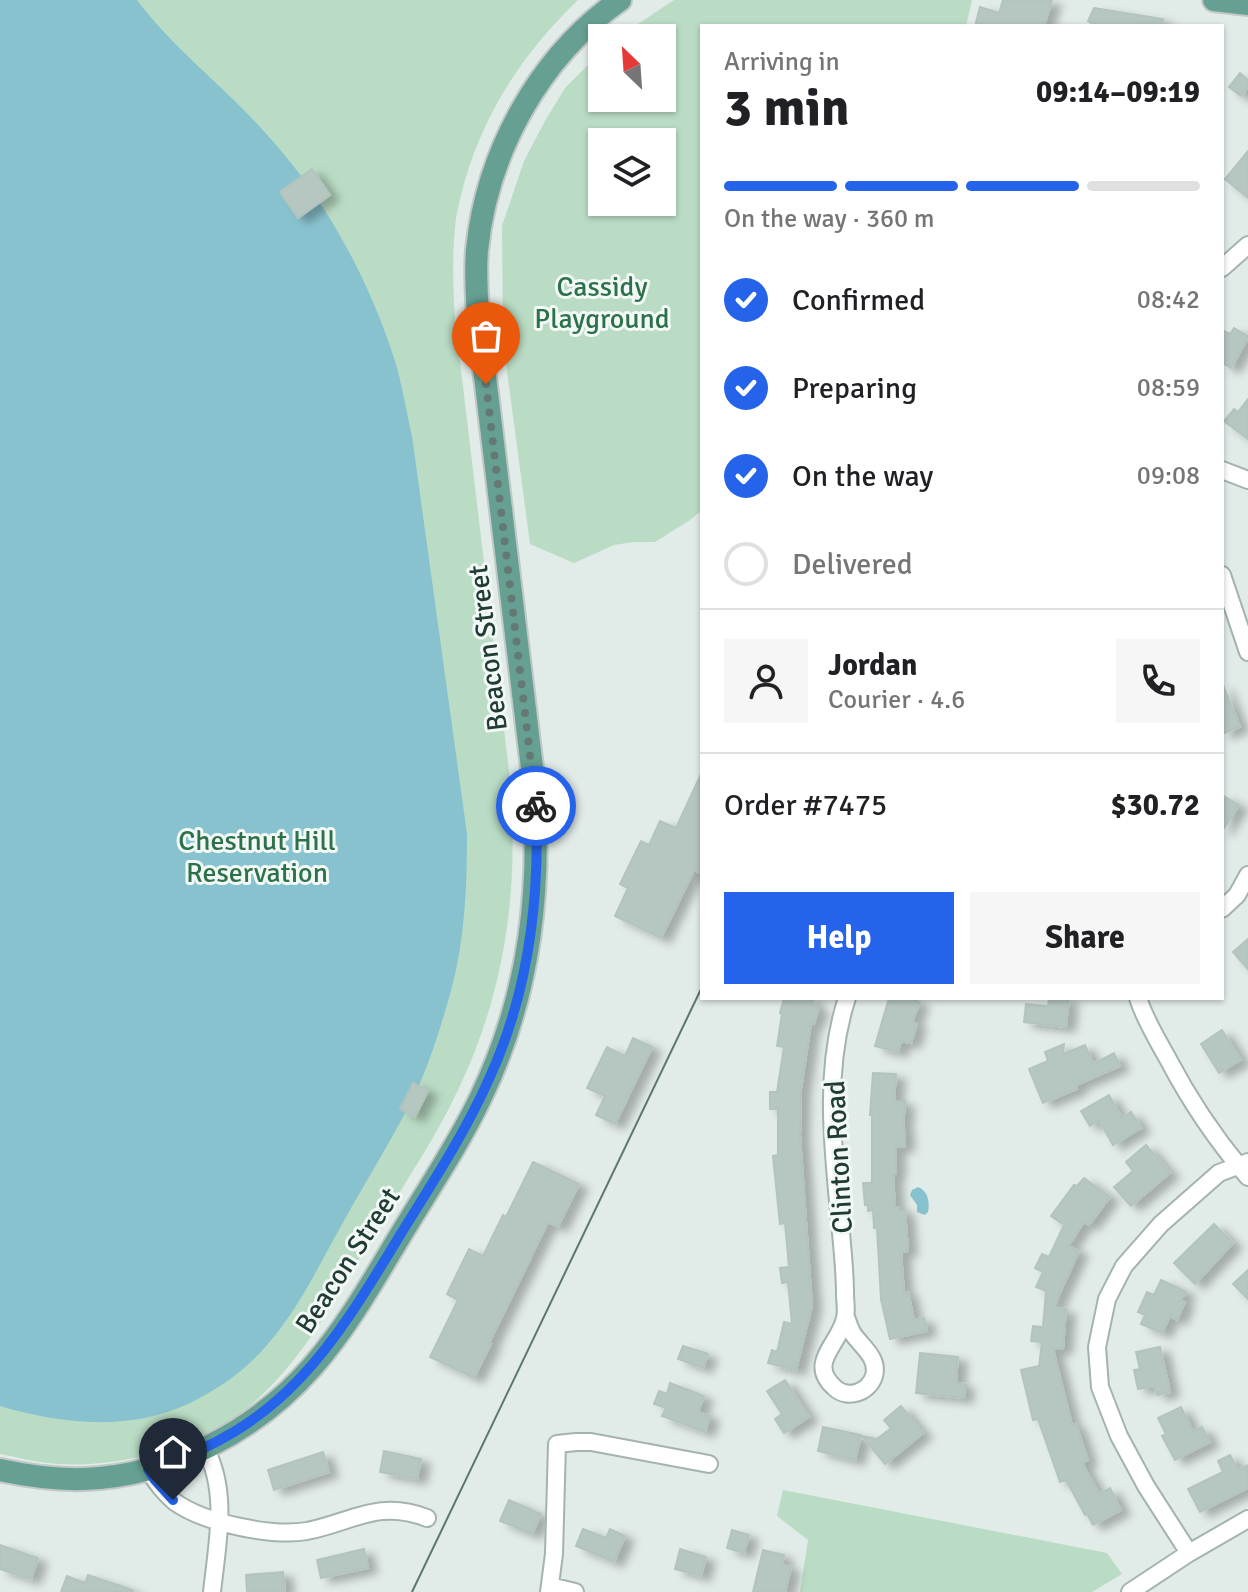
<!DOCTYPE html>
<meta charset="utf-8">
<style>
:root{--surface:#fff;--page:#f6f6f6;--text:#202124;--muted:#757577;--line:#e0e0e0;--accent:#2563eb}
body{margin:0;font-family:Signika,sans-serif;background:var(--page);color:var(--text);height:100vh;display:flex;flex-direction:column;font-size:30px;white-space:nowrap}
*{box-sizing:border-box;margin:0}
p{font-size:26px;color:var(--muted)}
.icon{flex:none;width:44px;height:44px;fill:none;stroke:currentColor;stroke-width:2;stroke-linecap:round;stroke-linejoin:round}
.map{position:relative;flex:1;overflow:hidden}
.sheet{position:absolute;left:700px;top:24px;width:524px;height:976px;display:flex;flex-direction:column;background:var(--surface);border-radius:0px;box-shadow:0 2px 6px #0004}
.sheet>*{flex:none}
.needle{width:52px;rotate:335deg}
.buttons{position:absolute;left:588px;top:24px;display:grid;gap:16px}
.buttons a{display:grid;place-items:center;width:88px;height:88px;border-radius:0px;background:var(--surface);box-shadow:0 2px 6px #0004;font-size:40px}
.pin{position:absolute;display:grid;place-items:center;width:68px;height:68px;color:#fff;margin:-82px -34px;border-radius:50% 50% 50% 0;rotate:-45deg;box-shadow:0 0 8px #0007}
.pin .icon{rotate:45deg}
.courier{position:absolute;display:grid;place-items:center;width:80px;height:80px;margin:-40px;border:6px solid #2563eb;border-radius:50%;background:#fff;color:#222;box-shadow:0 2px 10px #0007}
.overview em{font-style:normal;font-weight:700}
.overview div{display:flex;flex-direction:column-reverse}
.overview{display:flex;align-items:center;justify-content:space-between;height:136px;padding:0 24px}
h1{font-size:52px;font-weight:700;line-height:60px}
.bar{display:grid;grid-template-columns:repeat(4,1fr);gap:12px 8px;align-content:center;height:96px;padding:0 24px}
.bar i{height:10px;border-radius:6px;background:var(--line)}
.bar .active{background:var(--accent)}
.bar p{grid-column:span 4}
.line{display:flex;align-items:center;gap:20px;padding:0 24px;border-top:2px solid var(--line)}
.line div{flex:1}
.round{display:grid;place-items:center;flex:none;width:84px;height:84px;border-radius:0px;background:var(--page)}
ol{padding:0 24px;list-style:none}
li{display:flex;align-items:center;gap:24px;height:88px}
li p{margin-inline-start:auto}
li .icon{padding:8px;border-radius:50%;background:var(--accent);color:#fff;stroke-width:4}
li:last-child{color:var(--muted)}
li i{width:44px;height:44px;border:4px solid var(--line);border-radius:50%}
.action{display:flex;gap:16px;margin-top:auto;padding:16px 24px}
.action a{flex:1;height:92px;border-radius:0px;background:var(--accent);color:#fff;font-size:32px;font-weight:700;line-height:92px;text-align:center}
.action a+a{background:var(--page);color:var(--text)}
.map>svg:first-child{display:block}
</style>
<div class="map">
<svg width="1248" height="1592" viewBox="0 0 1248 1592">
<defs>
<filter id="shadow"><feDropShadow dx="9" dy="5" stdDeviation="4" flood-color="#0004"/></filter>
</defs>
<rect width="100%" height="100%" fill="#e1ebe7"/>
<!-- green -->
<path fill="#badcc4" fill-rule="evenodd" d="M 0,0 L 578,0 C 525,51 486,109 465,180 C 461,196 456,212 455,228 C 452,259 453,289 455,320 L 509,771 C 520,883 507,988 458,1090 C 436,1137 406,1181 379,1226 C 346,1280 315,1341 270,1387 C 218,1441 134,1468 60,1464 C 39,1463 20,1458 0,1454 Z
M 674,0 L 972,0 L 966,26 L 702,26 L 702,510 L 690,520 L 655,542 L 634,542 L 614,545 L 574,563 L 530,544 L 503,341 L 502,226 L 524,161 L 545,121 L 565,88 L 602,51 L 602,98 L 662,98 L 662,38 L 617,38 ZM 602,142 L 662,142 L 662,202 L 602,202 Z
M 783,1490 L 1107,1553 L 1122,1574 L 1092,1592 L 800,1592 L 808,1540 L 777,1516 Z"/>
<!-- water -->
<path fill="#89c2cf" d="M 0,0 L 137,0 C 173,48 220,83 260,127 C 322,193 366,272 394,358 C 402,383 406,410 412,436 L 467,834 C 467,887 465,939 451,991 C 442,1022 433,1053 420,1083 C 397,1132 367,1179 341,1226 C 318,1267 298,1310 267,1345 C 246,1370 219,1389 190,1403 C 130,1432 61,1424 0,1406 Z
M 918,1187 C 928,1191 930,1202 928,1212 L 925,1215 L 917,1212 L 917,1205 L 910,1195 L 912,1190 Z"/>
<!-- building -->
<path fill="#b6c6c0" stroke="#b3c4be" stroke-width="2" filter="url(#shadow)" d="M 1003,0 L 1052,0 L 1044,26 L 975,26 L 980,7 L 999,13 Z
M 1094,8 L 1163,19 L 1162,26 L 1096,26 L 1088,21 Z
M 1240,73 L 1248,80 L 1248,87 L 1241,96 L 1229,87 Z
M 1248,151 L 1248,198 L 1225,179 Z
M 312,169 L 330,195 L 298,218 L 280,192 Z
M 1234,328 L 1248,336 L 1248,338 L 1231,368 L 1222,363 L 1222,330 L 1230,334 Z
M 1248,399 L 1248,439 L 1224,421 L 1234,409 L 1238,412 Z
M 1222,683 L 1240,727 L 1222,734 Z
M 702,772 L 702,874 L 694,870 L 661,938 L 615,916 L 628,888 L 620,884 L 641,841 L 649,845 L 660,821 L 676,828 Z
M 1222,795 L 1239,805 L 1222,831 Z
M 1248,939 L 1248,969 L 1233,952 Z
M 784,998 L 814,998 L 812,1004 L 819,1007 L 814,1024 L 811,1023 L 801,1089 L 800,1136 L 812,1306 L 796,1370 L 768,1363 L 772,1350 L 777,1352 L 784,1322 L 792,1324 L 788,1282 L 782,1283 L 780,1268 L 789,1267 L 785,1223 L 780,1224 L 773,1156 L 778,1155 L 778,1109 L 770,1109 L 770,1092 L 777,1092 L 784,1047 L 777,1046 L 782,1014 L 780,1013 Z
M 889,998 L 909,998 L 920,1002 L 912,1022 L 917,1024 L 911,1043 L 901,1041 L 898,1052 L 875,1046 Z
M 1049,998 L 1069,998 L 1066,1027 L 1024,1022 L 1026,1004 L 1048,1006 Z
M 1222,1030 L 1241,1060 L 1219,1073 L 1201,1044 Z
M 633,1038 L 652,1047 L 615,1124 L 596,1115 L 605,1096 L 587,1088 L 607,1047 L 625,1056 Z
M 1064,1044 L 1063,1054 L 1085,1045 L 1093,1064 L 1114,1053 L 1120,1066 L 1076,1085 L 1077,1089 L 1043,1103 L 1029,1069 L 1048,1061 L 1045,1052 Z
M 873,1073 L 896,1074 L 894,1101 L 905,1101 L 903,1130 L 905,1130 L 905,1147 L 896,1146 L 896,1174 L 893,1174 L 895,1207 L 899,1207 L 899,1210 L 905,1210 L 908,1251 L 901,1252 L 904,1293 L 908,1292 L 914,1320 L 924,1318 L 927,1331 L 890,1339 L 881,1299 L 877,1228 L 874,1228 L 873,1210 L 868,1211 L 868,1205 L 865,1205 L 863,1183 L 872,1183 L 872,1115 L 870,1115 Z
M 413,1083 L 428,1091 L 415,1117 L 400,1109 Z
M 1109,1095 L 1122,1118 L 1131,1112 L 1141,1128 L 1113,1145 L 1099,1120 L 1090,1126 L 1081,1111 Z
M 1146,1145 L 1170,1173 L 1131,1206 L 1114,1187 L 1133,1171 L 1126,1162 Z
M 533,1162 L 579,1184 L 558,1227 L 548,1222 L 489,1343 L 491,1344 L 474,1378 L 430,1357 L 458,1300 L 447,1294 L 469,1249 L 483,1256 L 503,1215 L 506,1217 Z
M 1084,1178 L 1110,1197 L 1089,1225 L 1084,1222 L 1068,1246 L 1079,1251 L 1053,1308 L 1066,1309 L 1063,1349 L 1053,1349 L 1072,1425 L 1076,1424 L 1088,1460 L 1082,1463 L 1099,1494 L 1110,1488 L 1121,1510 L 1093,1525 L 1087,1514 L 1085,1515 L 1066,1480 L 1060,1482 L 1038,1419 L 1033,1420 L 1021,1370 L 1039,1366 L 1042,1342 L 1031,1341 L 1033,1326 L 1043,1327 L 1046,1291 L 1036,1287 L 1043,1272 L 1035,1268 L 1042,1254 L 1049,1257 L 1064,1225 L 1051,1216 L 1074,1185 L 1077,1186 Z
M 1214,1224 L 1233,1243 L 1195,1284 L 1174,1263 Z
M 1248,1270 L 1248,1299 L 1233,1284 Z
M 1161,1280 L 1187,1292 L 1179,1301 L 1185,1302 L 1177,1320 L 1170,1316 L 1162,1333 L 1141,1324 L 1145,1315 L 1138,1312 L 1147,1292 L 1154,1295 Z
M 683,1346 L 708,1354 L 703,1368 L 678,1359 Z
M 1160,1347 L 1170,1392 L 1157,1395 L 1155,1386 L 1138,1389 L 1134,1370 L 1140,1369 L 1136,1352 Z
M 920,1353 L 958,1357 L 956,1383 L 965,1384 L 964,1398 L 916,1393 Z
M 785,1380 L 809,1417 L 784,1433 L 775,1419 L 782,1414 L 767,1391 Z
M 670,1383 L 704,1396 L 698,1412 L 710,1416 L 705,1432 L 662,1416 L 666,1408 L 654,1404 L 659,1391 L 667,1394 Z
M 901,1406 L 923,1433 L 885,1464 L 862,1436 L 877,1439 L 891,1428 L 884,1420 Z
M 1181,1407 L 1193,1431 L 1202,1427 L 1210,1442 L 1175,1460 L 1162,1436 L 1166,1434 L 1158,1418 Z
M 823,1427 L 861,1435 L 855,1460 L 818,1451 Z
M 384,1451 L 421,1459 L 417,1479 L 380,1472 Z
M 323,1452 L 329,1472 L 274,1490 L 268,1470 Z
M 1230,1455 L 1238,1470 L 1248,1465 L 1248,1488 L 1200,1512 L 1188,1489 L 1223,1472 L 1218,1461 Z
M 509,1500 L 541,1514 L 532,1534 L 500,1521 Z
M 583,1529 L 606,1538 L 610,1529 L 625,1536 L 614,1562 L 576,1546 Z
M 732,1530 L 749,1535 L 744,1553 L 727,1548 Z
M 0,1545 L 38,1558 L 31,1579 L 0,1569 Z
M 364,1549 L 368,1568 L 321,1578 L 317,1560 Z
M 680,1549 L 706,1557 L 701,1576 L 675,1569 Z
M 763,1550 L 784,1555 L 782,1565 L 791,1567 L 785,1592 L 753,1592 Z
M 283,1572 L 285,1592 L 247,1592 L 246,1575 Z
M 88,1575 L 133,1590 L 132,1592 L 61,1592 L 67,1576 L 85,1583 Z"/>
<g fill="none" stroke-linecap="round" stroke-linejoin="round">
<defs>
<path id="minor" d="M 1222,268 L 1248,245
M 1222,470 L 1248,480
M 1222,575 L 1248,652
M 1222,909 L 1237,895 L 1248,875
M 1138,998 C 1145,1020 1157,1039 1168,1059 C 1190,1101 1216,1140 1248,1177
M 846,1317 C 848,1323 850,1329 853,1334 C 862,1347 879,1358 874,1376 C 869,1392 848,1400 835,1388 C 806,1363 840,1344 845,1318 C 847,1311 845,1302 845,1294 C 845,1274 843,1254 841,1233 C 834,1156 822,1074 847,998
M 205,1448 C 229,1492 217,1544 212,1592
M 148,1469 C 155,1481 164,1493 175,1502 C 204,1523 272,1537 307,1531 C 352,1522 379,1499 427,1518
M 1189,1553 L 1146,1486 L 1119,1436 L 1100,1387 L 1097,1347 L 1107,1299 L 1124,1266 L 1161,1224 L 1219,1173 L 1248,1162
M 550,1586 L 575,1592
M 549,1592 L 554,1554 L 557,1444 L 576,1442 L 591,1442 L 709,1464
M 1130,1592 L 1189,1553 L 1248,1519"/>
<path id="major" d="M 1214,0 L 1248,4
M 0,1470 C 28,1476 55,1480 84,1479 C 170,1476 256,1431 312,1367 C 347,1327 373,1281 400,1236 C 427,1191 457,1147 480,1099 C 531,994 543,884 532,768 L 478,318 C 477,295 475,273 477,250 C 487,152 539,57 620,0"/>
</defs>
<!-- minor casing -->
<use href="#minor" stroke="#a4b3ae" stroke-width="20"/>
<!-- major casing -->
<use href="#major" stroke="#c1c8c6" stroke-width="26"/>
<!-- minor -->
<use href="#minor" stroke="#fff" stroke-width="16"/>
<!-- major -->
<use href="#major" stroke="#66a093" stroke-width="22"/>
<!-- tram -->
<path stroke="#5c7771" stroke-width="2" d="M 412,1592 L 702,987"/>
</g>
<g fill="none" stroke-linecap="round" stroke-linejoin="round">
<!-- done -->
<path stroke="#647973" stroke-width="8" stroke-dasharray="0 14.4" d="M 486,384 L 536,806"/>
<!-- route -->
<path stroke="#2563eb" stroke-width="10" d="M 173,1500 L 155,1480 L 148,1469 C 284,1429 333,1346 402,1232 C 433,1182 465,1133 489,1079 C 528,994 540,899 536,806"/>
</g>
<g text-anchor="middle" stroke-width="6" stroke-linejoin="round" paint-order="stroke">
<!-- park labels -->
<g font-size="28" fill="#2d714a" stroke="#f1f8f5">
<text x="602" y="296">Cassidy<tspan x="602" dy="32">Playground</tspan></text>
<text x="257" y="850">Chestnut Hill<tspan x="257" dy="32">Reservation</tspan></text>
</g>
<!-- street labels -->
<g font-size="28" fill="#213b35" stroke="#f1f8f5">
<text transform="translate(487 648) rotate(-97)" y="10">Beacon Street</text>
<text transform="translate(838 1157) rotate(-93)" y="10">Clinton Road</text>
<text transform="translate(347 1260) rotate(-57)" y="10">Beacon Street</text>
</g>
</g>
</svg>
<div class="buttons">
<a><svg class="needle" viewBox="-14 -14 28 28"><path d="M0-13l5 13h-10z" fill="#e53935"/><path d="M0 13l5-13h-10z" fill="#757577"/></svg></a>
<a><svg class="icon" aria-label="layers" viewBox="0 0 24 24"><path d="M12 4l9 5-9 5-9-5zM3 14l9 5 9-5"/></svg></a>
</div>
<div class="pin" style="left:486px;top:384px;background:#ea580c"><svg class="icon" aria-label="bag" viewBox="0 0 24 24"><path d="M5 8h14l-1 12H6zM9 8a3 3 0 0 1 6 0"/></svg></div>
<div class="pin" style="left:173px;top:1500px;background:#1f2937"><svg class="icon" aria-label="home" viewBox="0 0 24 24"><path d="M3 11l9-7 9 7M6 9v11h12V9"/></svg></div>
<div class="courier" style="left:536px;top:806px"><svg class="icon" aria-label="bike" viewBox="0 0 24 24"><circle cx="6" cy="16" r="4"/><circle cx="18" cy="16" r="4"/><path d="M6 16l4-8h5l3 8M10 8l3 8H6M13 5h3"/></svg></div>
<section class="sheet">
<div class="overview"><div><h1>3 min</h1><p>Arriving in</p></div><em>09:14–09:19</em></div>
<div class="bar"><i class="active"></i><i class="active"></i><i class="active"></i><i></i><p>On the way · 360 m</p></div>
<ol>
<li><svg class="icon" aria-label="check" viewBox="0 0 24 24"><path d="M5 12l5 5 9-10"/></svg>Confirmed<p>08:42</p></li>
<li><svg class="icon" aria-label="check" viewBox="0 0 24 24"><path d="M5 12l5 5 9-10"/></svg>Preparing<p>08:59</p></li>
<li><svg class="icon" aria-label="check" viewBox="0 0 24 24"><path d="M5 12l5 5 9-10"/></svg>On the way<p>09:08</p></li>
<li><i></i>Delivered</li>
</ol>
<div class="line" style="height:144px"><a class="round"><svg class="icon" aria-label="person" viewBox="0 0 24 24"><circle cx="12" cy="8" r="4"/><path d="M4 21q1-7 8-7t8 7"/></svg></a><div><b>Jordan</b><p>Courier · 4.6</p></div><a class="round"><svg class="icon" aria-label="phone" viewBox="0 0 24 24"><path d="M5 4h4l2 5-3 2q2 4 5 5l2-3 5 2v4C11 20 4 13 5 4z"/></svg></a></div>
<div class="line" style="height:104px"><div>Order #7475</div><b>$30.72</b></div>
<div class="action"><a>Help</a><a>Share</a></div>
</section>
</div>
